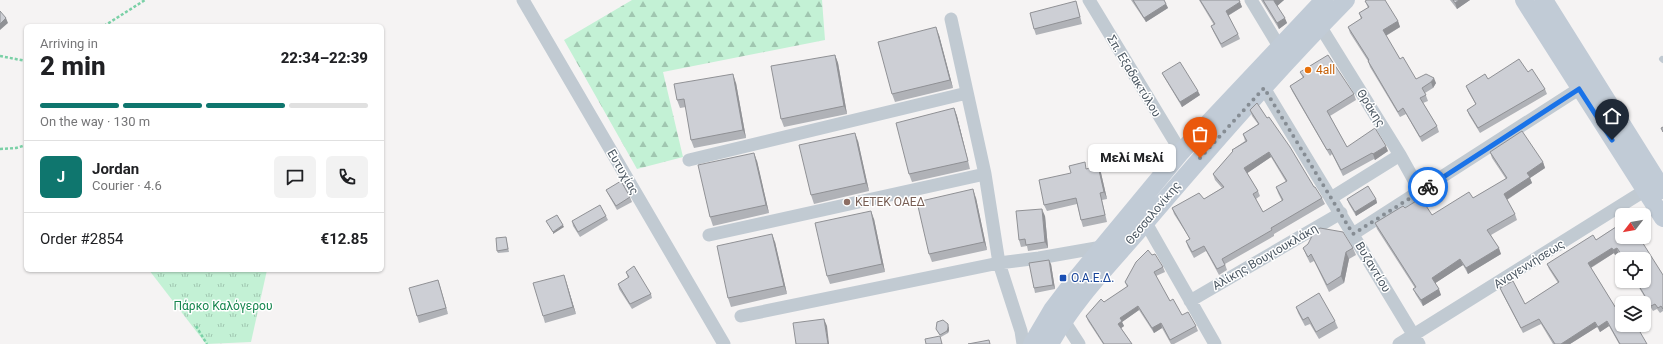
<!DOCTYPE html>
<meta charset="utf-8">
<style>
:root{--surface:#fff;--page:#f2f2f2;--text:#202124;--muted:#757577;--line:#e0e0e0;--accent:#0f766e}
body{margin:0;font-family:Roboto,sans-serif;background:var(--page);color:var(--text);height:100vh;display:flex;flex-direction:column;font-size:15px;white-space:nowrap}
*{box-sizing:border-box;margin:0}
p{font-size:13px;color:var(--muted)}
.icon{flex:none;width:22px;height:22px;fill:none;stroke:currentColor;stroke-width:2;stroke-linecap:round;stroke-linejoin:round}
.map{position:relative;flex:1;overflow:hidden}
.panel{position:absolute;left:24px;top:24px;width:360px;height:248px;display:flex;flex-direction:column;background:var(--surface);border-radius:6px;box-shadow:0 1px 3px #0004}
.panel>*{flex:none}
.needle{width:26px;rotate:239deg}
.tools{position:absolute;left:1615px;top:208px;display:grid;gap:8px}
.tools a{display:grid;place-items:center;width:36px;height:36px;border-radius:6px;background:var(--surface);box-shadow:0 1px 3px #0004;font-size:20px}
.pin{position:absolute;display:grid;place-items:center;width:34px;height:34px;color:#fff;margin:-41px -17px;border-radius:50% 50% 50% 0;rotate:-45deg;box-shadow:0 0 4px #0007}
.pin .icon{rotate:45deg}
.courier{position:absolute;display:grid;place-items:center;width:40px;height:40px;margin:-20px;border:3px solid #1a73e8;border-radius:50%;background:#fff;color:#222;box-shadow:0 1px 5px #0007}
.bubble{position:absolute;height:28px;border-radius:6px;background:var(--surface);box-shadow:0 1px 3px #0004;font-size:13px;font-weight:800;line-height:28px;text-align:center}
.head em{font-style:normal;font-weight:800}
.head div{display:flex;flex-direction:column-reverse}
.head{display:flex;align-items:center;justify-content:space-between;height:68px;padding:0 16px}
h1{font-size:26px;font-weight:800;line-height:30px}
.bar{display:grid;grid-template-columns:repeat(4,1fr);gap:6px 4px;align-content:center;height:48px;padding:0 16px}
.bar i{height:5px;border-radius:3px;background:var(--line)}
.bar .on{background:var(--accent)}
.bar p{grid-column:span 4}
.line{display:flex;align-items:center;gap:10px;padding:0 16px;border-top:1px solid var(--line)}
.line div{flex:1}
.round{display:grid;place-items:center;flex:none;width:42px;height:42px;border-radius:6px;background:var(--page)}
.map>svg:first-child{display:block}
</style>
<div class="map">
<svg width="1663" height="344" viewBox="0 0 1663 344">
<defs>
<pattern id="forest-firs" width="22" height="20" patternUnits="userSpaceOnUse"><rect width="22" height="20" fill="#c3f1d5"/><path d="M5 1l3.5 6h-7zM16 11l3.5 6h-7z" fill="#a0c6b0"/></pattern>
<pattern id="park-tufts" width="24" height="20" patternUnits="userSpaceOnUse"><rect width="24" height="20" fill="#c3f1d5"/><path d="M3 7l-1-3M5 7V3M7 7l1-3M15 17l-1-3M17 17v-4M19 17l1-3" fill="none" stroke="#a0c6b0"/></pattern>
</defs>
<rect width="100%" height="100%" fill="#f5f3f3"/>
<!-- forest -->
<path fill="url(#forest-firs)" d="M 632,0 L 822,0 L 825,40 L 663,72 L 683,157 L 637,169 L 564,40 Z"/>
<!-- park -->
<path fill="url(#park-tufts)" d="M 149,270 L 267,270 L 251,342 L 206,344 Z"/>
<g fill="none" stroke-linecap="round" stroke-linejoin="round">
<!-- path -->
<path stroke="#7ad0a6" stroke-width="2.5" stroke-dasharray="3 2" stroke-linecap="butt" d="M 104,26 L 145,0
M 0,56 L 26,61
M 0,149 L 16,148 L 26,145
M 196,326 L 207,344"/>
<!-- service -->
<path stroke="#c1cad2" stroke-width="6" d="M 1662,59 L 1663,60"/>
<!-- minor -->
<path stroke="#c1cad2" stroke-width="13" d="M 523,0 L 724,344
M 1089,0 L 1181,152
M 1251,0 L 1280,48
M 951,19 L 985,174 L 999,263 L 1021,331 L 1023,344
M 1320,26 L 1400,155 L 1420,191
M 1264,88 L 1419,344
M 689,160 L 967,93
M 1331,198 L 1400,155
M 1146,223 L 1215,344
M 1353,234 L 1588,83
M 709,235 L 985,174
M 1190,301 L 1341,213
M 741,316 L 999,263 L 1039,258 L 1102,247
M 1064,321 L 1079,344
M 1399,344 L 1652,186"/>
<!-- secondary -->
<path stroke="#c1cbd6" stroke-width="18" d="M 1524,0 L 1663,218
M 1544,0 L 1663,190
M 1032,344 L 1052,310 L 1071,285 L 1181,152 L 1324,0
M 1050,344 C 1074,299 1112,262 1145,223 C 1210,147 1276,71 1346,0"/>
</g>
<!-- wall -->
<path fill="#b0b2b7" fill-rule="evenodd" d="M 1131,0 L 1164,0 L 1168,8 L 1146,22 Z
M 1199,0 L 1239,0 L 1242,7 L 1228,16 L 1238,34 L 1240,39 L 1222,48 L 1213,31 L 1211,26 L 1214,25 Z
M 1261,0 L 1284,0 L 1277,6 L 1287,23 L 1279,29 Z
M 1450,0 L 1470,0 L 1457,9 Z
M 1365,1 L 1398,21 L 1400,27 L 1386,36 L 1400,59 L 1416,79 L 1436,83 L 1433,88 L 1425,93 L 1428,101 L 1423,103 L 1437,126 L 1439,132 L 1422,142 L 1406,114 L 1400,117 L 1370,67 L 1368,61 L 1350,33 L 1348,27 L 1361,19 L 1359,13 L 1368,8 Z
M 1078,8 L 1082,24 L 1036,35 L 1034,29 Z
M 939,35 L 953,88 L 895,102 L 892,94 Z
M 835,55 L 838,63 L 847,114 L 784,127 L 781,119 Z
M 1300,72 L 1354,94 L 1356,100 L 1330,116 L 1347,147 L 1388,151 L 1375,160 L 1374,159 L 1343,176 L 1332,154 L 1330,156 L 1292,91 L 1290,86 L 1303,78 Z
M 1528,72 L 1545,89 L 1547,94 L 1480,133 L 1469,115 L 1467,110 L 1476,105 L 1468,91 L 1466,86 L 1488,79 Z
M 1162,73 L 1200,95 L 1182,107 L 1164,77 Z
M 736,83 L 746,138 L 694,148 L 691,140 L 686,107 L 680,108 L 677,100 Z
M 954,108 L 957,116 L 970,169 L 912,182 L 909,174 Z
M 1250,110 L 1314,187 L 1322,198 L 1325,204 L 1274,234 L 1274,236 L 1225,264 L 1227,270 L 1219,275 L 1206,251 L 1194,258 L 1188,247 L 1186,241 L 1190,239 L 1174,214 L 1172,208 L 1204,199 L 1222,188 L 1215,180 L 1213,174 L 1233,152 L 1232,150 L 1245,141 L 1243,134 L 1258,124 L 1252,116 ZM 1271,157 L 1286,182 L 1276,187 L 1278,193 L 1282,201 L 1263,212 L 1256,199 L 1260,196 L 1258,191 L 1247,173 Z
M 858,141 L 869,191 L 814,204 L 811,195 Z
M 1490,152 L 1543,162 L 1545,168 L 1530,178 L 1532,183 L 1507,200 L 1515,214 L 1517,220 L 1491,235 L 1501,254 L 1468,274 L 1463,265 L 1435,283 L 1441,295 L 1423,306 L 1416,295 L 1413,289 L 1415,288 L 1377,229 L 1375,223 L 1405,208 L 1432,215 L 1473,198 L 1506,179 L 1492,158 Z
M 757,161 L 769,213 L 713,226 L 710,217 Z
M 1098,166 L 1101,173 L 1107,199 L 1102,200 L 1107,222 L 1083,227 L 1081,220 L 1077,204 L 1047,211 L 1044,205 L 1087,169 Z
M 606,190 L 630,197 L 632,202 L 617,210 L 608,194 Z
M 976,198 L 987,250 L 932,262 L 929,254 Z
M 1347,199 L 1376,199 L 1377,203 L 1356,216 L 1349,204 Z
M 606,216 L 608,220 L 580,237 L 573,226 L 572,221 Z
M 1045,216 L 1048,248 L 1028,251 L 1027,246 L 1021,247 L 1019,240 Z
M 874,219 L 885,272 L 830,284 L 827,276 Z
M 1622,223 L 1663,275 L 1663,311 L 1660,313 L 1657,309 L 1653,311 L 1635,281 L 1644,281 L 1644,259 L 1626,259 L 1625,257 L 1622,259 L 1618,253 L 1615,255 L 1614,253 L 1591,268 L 1622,318 L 1647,344 L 1619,344 L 1609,326 L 1600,332 L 1597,327 L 1570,344 L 1553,344 L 1541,324 L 1523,333 L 1502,293 L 1500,288 L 1525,304 L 1558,283 L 1549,269 L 1547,264 L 1596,240 Z
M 506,237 L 509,252 L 498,253 L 497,251 Z
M 775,242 L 787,294 L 731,307 L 728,298 Z
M 1303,248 L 1353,248 L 1356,255 L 1349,259 L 1344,283 L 1329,292 L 1314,261 L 1310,263 L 1306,255 Z
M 1152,255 L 1163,267 L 1165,272 L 1156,276 L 1170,301 L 1182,315 L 1196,326 L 1198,331 L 1174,344 L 1171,344 L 1162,328 L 1154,333 L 1139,310 L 1122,322 L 1124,326 L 1121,328 L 1132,344 L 1103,344 L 1088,321 L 1086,316 L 1104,302 L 1127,287 L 1125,282 Z
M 1051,264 L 1055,289 L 1035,293 L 1034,288 Z
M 626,272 L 651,294 L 652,298 L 632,309 L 619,289 L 618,284 L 628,278 Z
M 438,280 L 448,314 L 419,323 L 417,316 Z
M 566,281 L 576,314 L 545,323 L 543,316 Z
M 1296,307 L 1335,321 L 1338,328 L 1319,339 L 1310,324 L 1305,326 L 1298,313 Z
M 949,327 L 949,330 L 948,333 L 941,337 L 936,329 Z"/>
<!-- shaded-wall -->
<path fill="#909195" d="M 1274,0 L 1284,0 L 1276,7 L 1274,1 Z
M 1459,0 L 1470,0 L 1457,9 L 1455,3 Z
M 1240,2 L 1242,7 L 1227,16 L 1226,11 Z
M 1166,4 L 1168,8 L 1146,22 L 1144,18 Z
M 6,18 L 8,23 L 0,30 L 0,24 Z
M 1285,18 L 1287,23 L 1279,29 L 1277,23 Z
M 1398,21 L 1400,27 L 1385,36 L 1383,30 Z
M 936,27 L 939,35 L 953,88 L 950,80 Z
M 835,55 L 838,63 L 847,114 L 844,106 Z
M 733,74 L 736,83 L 746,138 L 743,130 Z
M 1434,78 L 1436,83 L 1433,88 L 1431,82 Z
M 1198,91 L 1200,95 L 1182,107 L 1180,102 Z
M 954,108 L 957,116 L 970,169 L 968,161 Z
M 855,133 L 858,141 L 869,191 L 866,183 Z
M 1386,146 L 1388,151 L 1375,160 L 1373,154 Z
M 1269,152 L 1271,157 L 1246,174 L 1244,168 Z
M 754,153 L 757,161 L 769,213 L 766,205 Z
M 1543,162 L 1545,168 L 1530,178 L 1532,183 L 1506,200 L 1504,194 L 1527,173 Z
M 1098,166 L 1101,173 L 1107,199 L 1104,192 Z
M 973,189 L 976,198 L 987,250 L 984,242 Z
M 1376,199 L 1377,203 L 1356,216 L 1355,212 Z
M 1042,209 L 1045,216 L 1048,248 L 1045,242 Z
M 871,211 L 874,219 L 885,272 L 882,264 Z
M 563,225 L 564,227 L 553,234 L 553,232 Z
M 772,234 L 775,242 L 787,294 L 784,286 Z
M 1499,248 L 1501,254 L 1468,274 L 1466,268 Z
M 1612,248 L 1614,253 L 1590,268 L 1588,263 Z
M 1617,248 L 1618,253 L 1615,255 L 1613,250 Z
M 1346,252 L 1349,259 L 1344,283 L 1341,276 Z
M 1623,252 L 1625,257 L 1622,259 L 1621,254 Z
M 1460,259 L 1463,265 L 1434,284 L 1432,278 Z
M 1049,260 L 1051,264 L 1055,289 L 1053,285 Z
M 564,275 L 566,281 L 576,314 L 573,307 Z
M 438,280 L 440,286 L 448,314 L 446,308 Z
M 1439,289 L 1441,295 L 1423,306 L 1421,300 Z
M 1138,306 L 1139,310 L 1122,322 L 1124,326 L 1120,329 L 1118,324 L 1120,318 Z
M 824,319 L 827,326 L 829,344 L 828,344 Z
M 1607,321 L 1609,326 L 1600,332 L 1598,327 Z
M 1595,322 L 1597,327 L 1570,344 L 1561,344 Z
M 1161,323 L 1162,328 L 1154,333 L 1152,328 Z
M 948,324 L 949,330 L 948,333 L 947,331 Z"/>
<!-- building -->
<path fill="#cdcfd5" stroke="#909195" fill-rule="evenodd" d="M 1133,0 L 1164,0 L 1166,4 L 1144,18 Z
M 1200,0 L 1239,0 L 1240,2 L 1226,11 L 1238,34 L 1221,44 L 1211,26 L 1215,24 Z
M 1263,0 L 1274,0 L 1274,1 L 1285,18 L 1277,23 Z
M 1367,0 L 1385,0 L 1398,21 L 1383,30 L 1400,59 L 1403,57 L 1416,79 L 1426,74 L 1434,78 L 1431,82 L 1422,88 L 1426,95 L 1420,98 L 1437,126 L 1420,137 L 1403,108 L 1398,112 L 1368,61 L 1369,60 L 1348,27 L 1362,18 L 1359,13 L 1369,7 L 1365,1 Z
M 1453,0 L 1459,0 L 1455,3 Z
M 1076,1 L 1080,17 L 1034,29 L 1030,13 Z
M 0,11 L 6,18 L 0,24 Z
M 936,27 L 950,80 L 892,94 L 878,42 Z
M 835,55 L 844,106 L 781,119 L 771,66 Z
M 1328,55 L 1354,94 L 1327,111 L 1347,147 L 1375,128 L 1386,146 L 1373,154 L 1372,153 L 1341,170 L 1330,149 L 1327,150 L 1290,86 L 1304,77 L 1300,72 Z
M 1519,59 L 1528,72 L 1532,69 L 1545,89 L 1478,128 L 1467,110 L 1476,104 L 1466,86 L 1485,74 L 1488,79 Z
M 1180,62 L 1198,91 L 1180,102 L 1162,73 Z
M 733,74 L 743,130 L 691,140 L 684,99 L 677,100 L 674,84 Z
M 1257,103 L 1267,118 L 1269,117 L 1290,147 L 1314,187 L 1315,187 L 1322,198 L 1271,228 L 1272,230 L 1222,259 L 1225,265 L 1217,269 L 1204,246 L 1192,252 L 1186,241 L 1190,239 L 1172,208 L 1199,193 L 1204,199 L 1224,187 L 1213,174 L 1233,151 L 1232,150 L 1247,141 L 1243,134 L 1259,124 L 1250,110 ZM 1269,152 L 1287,181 L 1276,187 L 1283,200 L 1263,212 L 1253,194 L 1258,191 L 1244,168 Z
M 954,108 L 968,161 L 909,174 L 896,123 Z
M 1663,127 L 1663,132 L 1661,128 Z
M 1522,131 L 1543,162 L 1527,173 L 1530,177 L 1504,194 L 1515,214 L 1487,230 L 1499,248 L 1466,268 L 1460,259 L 1432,278 L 1439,289 L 1421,300 L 1413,289 L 1416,287 L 1375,223 L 1403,206 L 1405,208 L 1421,198 L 1432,215 L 1469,192 L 1473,198 L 1507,178 L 1490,152 Z
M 855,133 L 866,183 L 811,195 L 799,145 Z
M 754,153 L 766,205 L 710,217 L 698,165 Z
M 1085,162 L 1086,169 L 1098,166 L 1104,192 L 1100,193 L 1105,215 L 1081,220 L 1076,198 L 1044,205 L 1039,180 L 1071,173 L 1069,166 Z
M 621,181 L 630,197 L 616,206 L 606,190 Z
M 1368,186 L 1376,199 L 1355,212 L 1347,199 Z
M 973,189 L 984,242 L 929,254 L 917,202 Z
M 600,205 L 606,216 L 578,232 L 572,221 Z
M 1042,209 L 1045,242 L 1026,245 L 1025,239 L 1019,240 L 1016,211 Z
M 871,211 L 882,264 L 827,276 L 815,223 Z
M 557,215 L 563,225 L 553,232 L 546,221 Z
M 1622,223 L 1622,237 L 1639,237 L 1663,275 L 1663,309 L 1661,306 L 1658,308 L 1655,304 L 1651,306 L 1636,281 L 1644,281 L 1644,259 L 1627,259 L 1623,252 L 1621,254 L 1617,248 L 1613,250 L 1612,248 L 1588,263 L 1622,318 L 1622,325 L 1636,325 L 1647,344 L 1620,344 L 1607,321 L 1598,327 L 1595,322 L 1561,344 L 1555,344 L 1539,319 L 1521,328 L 1500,288 L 1513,281 L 1525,304 L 1559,282 L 1547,264 L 1593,235 L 1596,240 Z
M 1320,228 L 1343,232 L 1353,248 L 1346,252 L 1341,276 L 1327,285 L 1311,254 L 1308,257 L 1303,248 L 1308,244 L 1314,232 Z
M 772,234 L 784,286 L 728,298 L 717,246 Z
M 506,237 L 508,249 L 497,251 L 496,238 Z
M 1148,250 L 1152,255 L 1155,254 L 1163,267 L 1154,272 L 1170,301 L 1173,299 L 1182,315 L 1188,312 L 1196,326 L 1170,340 L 1161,323 L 1152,328 L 1138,306 L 1120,318 L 1122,321 L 1118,324 L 1132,344 L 1104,344 L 1086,316 L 1101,299 L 1104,302 L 1128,286 L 1125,282 L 1136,262 Z
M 1049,260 L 1053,285 L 1034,288 L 1029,263 Z
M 634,266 L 651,294 L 630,304 L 618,284 L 629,277 L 626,272 Z
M 564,275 L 573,307 L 543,316 L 533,283 Z
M 438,280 L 446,308 L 417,316 L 409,288 Z
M 1319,293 L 1335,321 L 1316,332 L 1308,317 L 1303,320 L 1296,307 Z
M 824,319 L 828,344 L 796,344 L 793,323 Z
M 943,320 L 948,324 L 948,328 L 947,331 L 940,335 L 936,329 L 937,322 Z
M 940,336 L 942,344 L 926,344 L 925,339 Z
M 989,340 L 990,344 L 968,344 Z"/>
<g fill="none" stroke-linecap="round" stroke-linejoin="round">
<!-- done -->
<path stroke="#868d94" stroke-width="4" stroke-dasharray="0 7.2" d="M 1200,158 L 1264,88 L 1353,234 L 1428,187"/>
<!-- route -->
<path stroke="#1a73e8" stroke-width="5" d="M 1428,187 L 1579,89 L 1612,140"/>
</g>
<!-- markers -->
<circle fill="#e8710a" stroke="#fff" stroke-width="1.5" cx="1308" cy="70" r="4"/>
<circle fill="#8d6e63" stroke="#fff" stroke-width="1.5" cx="847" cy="202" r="4"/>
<rect fill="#1a4fb4" stroke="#fff" stroke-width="1.5" x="1059" y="274" width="8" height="8" rx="2"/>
<g text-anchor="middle" stroke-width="3" stroke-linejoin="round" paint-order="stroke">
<!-- food labels -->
<g font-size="12" fill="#c56008" stroke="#fff" text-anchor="start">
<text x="1316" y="74">4all</text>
</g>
<!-- street labels -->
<g font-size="12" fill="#4a5661" stroke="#fff">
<text transform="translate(1134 76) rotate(59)" y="4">Σπ. Εξαδακτύλου</text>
<text transform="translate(1371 108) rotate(58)" y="4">Θράκης</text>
<text transform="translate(623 172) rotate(60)" y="4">Ευτυχίας</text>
<text transform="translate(1153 213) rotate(-50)" y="4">Θεσσαλονίκης</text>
<text transform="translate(1265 257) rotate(-30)" y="4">Αλίκης Βουγιουκλάκη</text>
<text transform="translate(1529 264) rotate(-32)" y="4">Αναγεννήσεως</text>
<text transform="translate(1373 267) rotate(59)" y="4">Βυζαντίου</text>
</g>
<!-- education labels -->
<g font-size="12" fill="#785e54" stroke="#fff" text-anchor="start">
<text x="855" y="206">ΚΕΤΕΚ ΟΑΕΔ</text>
</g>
<!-- transit labels -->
<g font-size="12" fill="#164399" stroke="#fff" text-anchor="start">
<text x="1071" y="282">Ο.Α.Ε.Δ.</text>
</g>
<!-- park labels -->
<g font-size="12" fill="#17864f" stroke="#fff">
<text x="223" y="310">Πάρκο Καλόγερου</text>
</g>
</g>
</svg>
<div class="tools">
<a><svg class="needle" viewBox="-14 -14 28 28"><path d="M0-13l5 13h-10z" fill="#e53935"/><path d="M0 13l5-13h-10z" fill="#757577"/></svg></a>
<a><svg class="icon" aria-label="locate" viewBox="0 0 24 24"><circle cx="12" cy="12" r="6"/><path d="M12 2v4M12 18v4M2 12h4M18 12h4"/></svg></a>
<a><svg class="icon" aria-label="layers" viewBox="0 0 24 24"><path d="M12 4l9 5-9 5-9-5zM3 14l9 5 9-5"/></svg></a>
</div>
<div class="pin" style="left:1200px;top:158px;background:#ea580c"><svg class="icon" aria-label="bag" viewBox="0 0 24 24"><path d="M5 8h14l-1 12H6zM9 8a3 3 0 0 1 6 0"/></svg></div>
<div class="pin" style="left:1612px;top:140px;background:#1f2937"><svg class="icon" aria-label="home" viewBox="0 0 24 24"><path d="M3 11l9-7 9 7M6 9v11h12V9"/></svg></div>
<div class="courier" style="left:1428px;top:187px"><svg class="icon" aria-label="bike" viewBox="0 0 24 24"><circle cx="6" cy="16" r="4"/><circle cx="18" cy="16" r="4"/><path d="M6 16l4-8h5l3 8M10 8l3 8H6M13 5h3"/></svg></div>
<div class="bubble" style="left:1088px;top:144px;width:88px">Μελί Μελί</div>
<section class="panel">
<div class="head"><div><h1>2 min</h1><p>Arriving in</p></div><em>22:34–22:39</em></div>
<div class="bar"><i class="on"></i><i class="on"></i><i class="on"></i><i></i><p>On the way · 130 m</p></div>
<div class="line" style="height:72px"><b class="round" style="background:var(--accent);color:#fff">J</b><div><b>Jordan</b><p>Courier · 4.6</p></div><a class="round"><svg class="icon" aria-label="chat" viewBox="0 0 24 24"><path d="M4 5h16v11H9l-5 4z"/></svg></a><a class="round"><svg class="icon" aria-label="phone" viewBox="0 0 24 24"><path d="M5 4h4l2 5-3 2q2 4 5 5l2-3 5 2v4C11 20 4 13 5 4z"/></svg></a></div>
<div class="line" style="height:52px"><div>Order #2854</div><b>€12.85</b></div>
</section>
</div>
